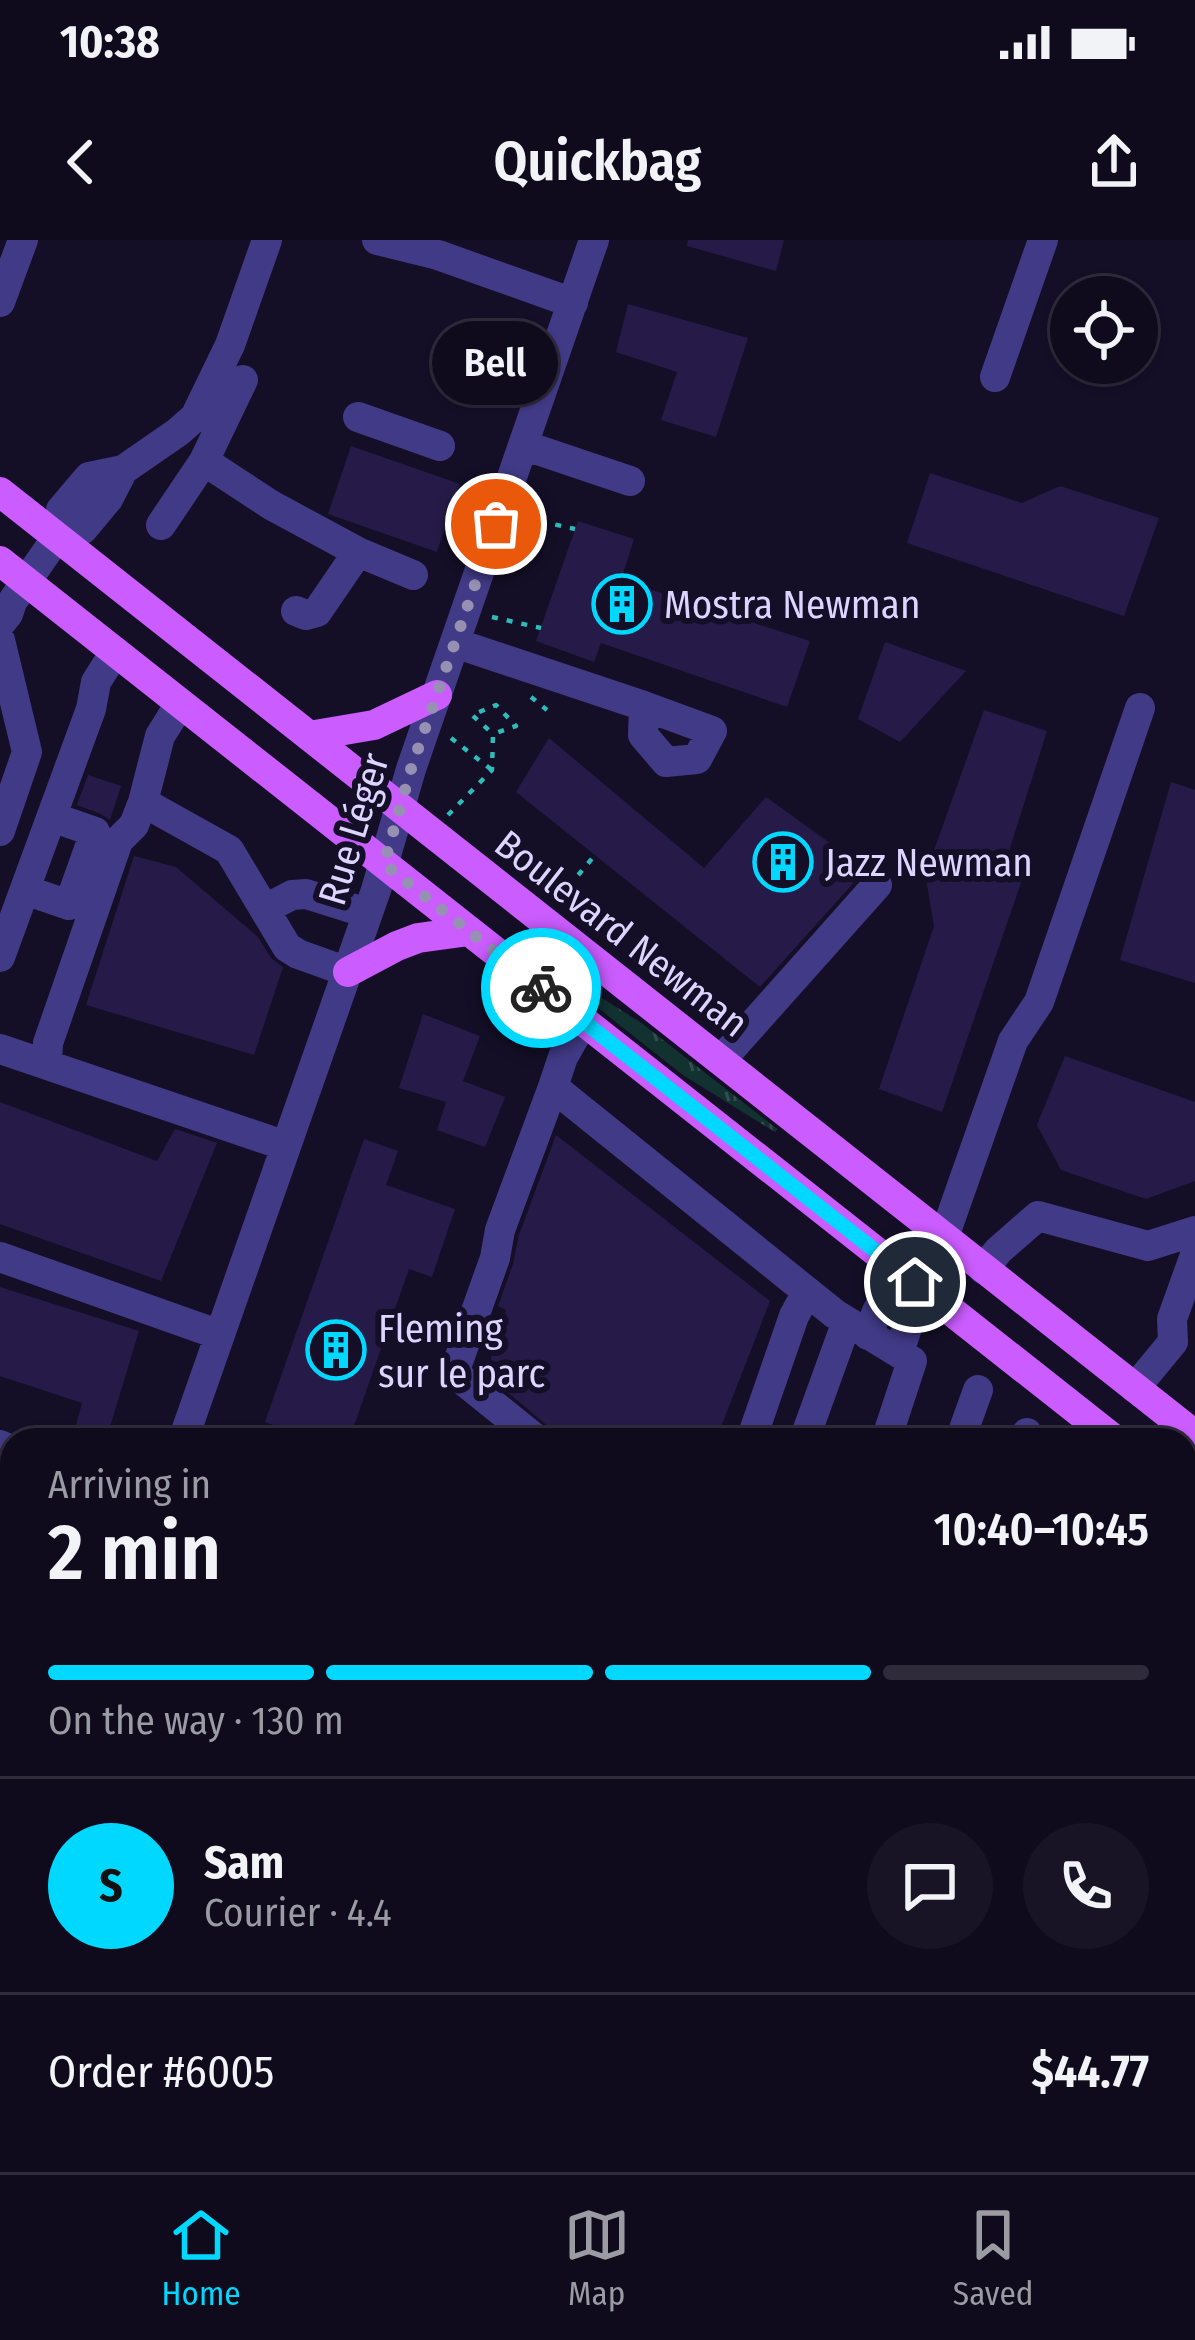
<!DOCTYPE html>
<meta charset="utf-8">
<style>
:root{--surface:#0f0b1d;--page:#181426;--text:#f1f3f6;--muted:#9b9ba4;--line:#2f2b3b;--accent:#01d8ff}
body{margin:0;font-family:"Fira Sans Condensed",sans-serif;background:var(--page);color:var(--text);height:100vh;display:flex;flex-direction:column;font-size:45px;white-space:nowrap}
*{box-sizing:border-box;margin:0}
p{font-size:39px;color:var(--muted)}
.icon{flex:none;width:66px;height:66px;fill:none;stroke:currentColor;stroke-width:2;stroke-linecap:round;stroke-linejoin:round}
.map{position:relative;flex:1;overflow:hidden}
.details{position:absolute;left:0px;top:1188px;width:1197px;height:744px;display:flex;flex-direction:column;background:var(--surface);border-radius:36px 36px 0 0;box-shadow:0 3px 9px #0004,0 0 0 3px var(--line)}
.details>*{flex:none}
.controls{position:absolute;left:1050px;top:36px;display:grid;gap:24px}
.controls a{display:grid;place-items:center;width:108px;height:108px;border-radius:50%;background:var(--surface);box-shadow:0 3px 9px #0004,0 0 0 3px var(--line);font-size:60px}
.pin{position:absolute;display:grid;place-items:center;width:102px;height:102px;color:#fff;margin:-51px;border:6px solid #fff;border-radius:50%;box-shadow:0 3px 12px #0007}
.courier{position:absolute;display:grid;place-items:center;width:120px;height:120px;margin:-60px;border:9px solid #01d8ff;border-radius:50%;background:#fff;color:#222;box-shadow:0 3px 15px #0007}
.bubble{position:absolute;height:84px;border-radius:42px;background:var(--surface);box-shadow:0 3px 9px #0004,0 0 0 3px var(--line);font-size:39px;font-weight:600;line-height:84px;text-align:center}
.summary em{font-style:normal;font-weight:600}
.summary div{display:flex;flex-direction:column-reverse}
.summary{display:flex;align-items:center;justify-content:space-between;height:204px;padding:0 48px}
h1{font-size:78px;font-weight:600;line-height:90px}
.bar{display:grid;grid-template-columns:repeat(4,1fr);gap:18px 12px;align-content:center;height:144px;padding:0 48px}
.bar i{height:15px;border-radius:9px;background:var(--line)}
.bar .active{background:var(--accent)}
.bar p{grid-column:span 4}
.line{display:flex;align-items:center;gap:30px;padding:0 48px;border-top:3px solid var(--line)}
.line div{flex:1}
.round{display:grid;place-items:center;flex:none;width:126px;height:126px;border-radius:63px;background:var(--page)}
.status{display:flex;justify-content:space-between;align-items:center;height:84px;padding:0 60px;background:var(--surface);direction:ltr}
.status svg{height:33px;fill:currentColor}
header{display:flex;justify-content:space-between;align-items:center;height:156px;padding:0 48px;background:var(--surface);font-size:54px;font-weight:600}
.tabs{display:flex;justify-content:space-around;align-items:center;height:168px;border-top:3px solid var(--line);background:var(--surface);font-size:33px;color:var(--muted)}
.tabs a{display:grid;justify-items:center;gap:6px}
.tabs .active{color:var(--accent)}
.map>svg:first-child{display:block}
</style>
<div class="status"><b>10:38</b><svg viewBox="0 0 49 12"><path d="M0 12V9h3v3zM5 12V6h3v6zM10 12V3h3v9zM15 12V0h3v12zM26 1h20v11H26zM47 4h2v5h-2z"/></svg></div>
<header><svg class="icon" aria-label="back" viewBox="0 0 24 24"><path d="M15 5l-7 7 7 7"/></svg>Quickbag<svg class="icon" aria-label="share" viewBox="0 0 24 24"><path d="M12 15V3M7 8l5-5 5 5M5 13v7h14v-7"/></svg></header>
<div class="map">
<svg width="1195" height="1932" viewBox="0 0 1195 1932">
<defs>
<pattern id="grass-tufts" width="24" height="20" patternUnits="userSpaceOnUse" patternTransform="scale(3)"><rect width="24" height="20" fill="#123131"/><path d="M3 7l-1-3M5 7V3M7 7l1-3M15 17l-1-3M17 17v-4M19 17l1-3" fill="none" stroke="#344e50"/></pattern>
<pattern id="forest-crowns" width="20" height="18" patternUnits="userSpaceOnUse" patternTransform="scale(3)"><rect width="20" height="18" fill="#123131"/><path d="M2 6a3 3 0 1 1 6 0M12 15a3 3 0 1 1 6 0" fill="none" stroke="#344e50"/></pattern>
</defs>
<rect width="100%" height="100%" fill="#140f27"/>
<!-- grass -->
<path fill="url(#grass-tufts)" d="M 548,724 L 640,782 L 777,889 L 775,892 L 683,835 L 546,727 Z"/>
<!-- forest -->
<path fill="url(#forest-crowns)" d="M 65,1920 L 603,1920 L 621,1932 L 65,1932 Z"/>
<!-- building -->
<path fill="#261b48" d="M 688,0 L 784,0 L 776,31 L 687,6 Z
M 628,64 L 748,98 L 716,197 L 661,180 L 677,132 L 616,112 Z
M 351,206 L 460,244 L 437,312 L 328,274 Z
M 930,233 L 1022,263 L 1060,246 L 1159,278 L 1124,376 L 907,303 Z
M 578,281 L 634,299 L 621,340 L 810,401 L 787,467 L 601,403 L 594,422 L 536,401 Z
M 885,402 L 966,431 L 900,502 L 858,479 Z
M 984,470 L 1047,491 L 1004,627 L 1024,634 L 942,872 L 879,849 L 934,686 L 923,621 L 931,619 Z
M 549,498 L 704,628 L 766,557 L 866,629 L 760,747 L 516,552 Z
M 88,535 L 121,546 L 110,580 L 101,574 L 77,565 Z
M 1171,542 L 1195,550 L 1195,743 L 1120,720 Z
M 134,616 L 176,627 L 258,697 L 271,718 L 283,727 L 254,815 L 86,765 Z
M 423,774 L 480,796 L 463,841 L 505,857 L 485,907 L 437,890 L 446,862 L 399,848 Z
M 1065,816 L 1195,862 L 1195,941 L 1146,959 L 1061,930 L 1037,885 Z
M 0,862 L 157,921 L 175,889 L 217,903 L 161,1041 L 0,984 Z
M 556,895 L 770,1061 L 716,1200 L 564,1200 L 486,1134 L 506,1070 L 498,1066 L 513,1024 L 519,995 Z
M 364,899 L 398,911 L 386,945 L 455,969 L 432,1037 L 409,1029 L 349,1200 L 314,1200 L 265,1182 Z
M 0,1047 L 139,1091 L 106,1200 L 72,1200 L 82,1163 L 0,1136 Z"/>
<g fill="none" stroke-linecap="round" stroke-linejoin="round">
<!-- path -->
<path stroke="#2ebbb9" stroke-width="4.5" stroke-dasharray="6 9" stroke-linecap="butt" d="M 526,278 L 575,289
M 492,377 L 541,388
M 531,457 L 547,470
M 451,498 L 492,530
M 448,575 L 492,530 L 493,494 L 472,475 L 496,465 L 516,486 L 493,494
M 559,658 L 595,615"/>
<!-- minor -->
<path stroke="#413a87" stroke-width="30" d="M 377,0 L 438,15 L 573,63
M 0,62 L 23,0
M 995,137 L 1043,0
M 358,177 L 440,206
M 523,205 L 630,241
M 204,221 L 243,140
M 161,285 L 204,221 L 271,265 L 358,312 L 317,372 L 306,375 L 296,371
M 62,290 L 83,289 L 108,259 L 123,230
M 358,312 L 413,335
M 0,384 L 8,374 L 12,362 L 62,290 L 61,270 L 89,237 L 123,230 L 178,192 L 195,177 L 230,105 L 267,0
M 0,400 L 27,512 L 0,591
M 455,403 L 644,466 L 712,491 L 697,519 L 666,522 L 643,495 L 644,466
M 180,464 L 160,496 L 143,562 L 229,610 L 287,707 L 298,714 L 348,732
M 25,650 L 69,665 L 95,592 L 52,577
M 265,669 L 292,655 L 306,654 L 367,673
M 0,717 L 91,469 L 96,442 L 115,412
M 584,780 L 563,817 L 553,847 L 835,1074 L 912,1121 L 886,1200
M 0,809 L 286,906
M 721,820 L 877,645
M 47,823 L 48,803 L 118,601 L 134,585 L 143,562
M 0,1017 L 220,1095
M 983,1029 L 999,1010 L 1038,976 L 1148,1006 L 1195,991
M 868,1095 C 880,1063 881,1053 915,1042
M 899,1112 L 913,1070 L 915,1042 L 944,997 L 1013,801 L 1039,762 L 1140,468
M 1135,1148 L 1173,1102 L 1172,1079 L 1195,1015
M 183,1200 L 376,650 L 411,529 L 594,0
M 537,1200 L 454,1133 L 495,1018 L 500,990 L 553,847
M 751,1200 L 794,1076 L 807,1052
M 804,1200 L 842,1095 L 850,1083
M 960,1200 L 978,1150
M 1024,1200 L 1027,1193
M 0,1205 L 12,1210
M 0,1425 L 12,1427
M 0,1501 L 12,1504
M 0,1860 L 12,1860
M 1185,1918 L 1195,1925
M 45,1920 L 45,1932"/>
<!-- major -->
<path stroke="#cb5cff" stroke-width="30" d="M 0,252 L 1195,1195
M 0,321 L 1115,1200
M 309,496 L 374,485 L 437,455
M 348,732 L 397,706 L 418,698 L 469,691
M 1185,1256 L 1195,1264"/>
</g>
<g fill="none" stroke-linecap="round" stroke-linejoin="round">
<!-- done -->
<path stroke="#9690b3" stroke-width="12" stroke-dasharray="0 21.6" d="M 496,284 L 411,529 L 384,624 L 541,748"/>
<!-- route -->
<path stroke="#01d8ff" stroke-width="15" d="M 541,748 L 915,1042"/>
</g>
<!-- icons -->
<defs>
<symbol id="building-ring" viewBox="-11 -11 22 22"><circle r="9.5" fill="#140f27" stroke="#01d8ff" stroke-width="1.5"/><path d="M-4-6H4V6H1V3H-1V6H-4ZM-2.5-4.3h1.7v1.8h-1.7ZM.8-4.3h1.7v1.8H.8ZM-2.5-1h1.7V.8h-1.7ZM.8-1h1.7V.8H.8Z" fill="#01d8ff"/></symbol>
</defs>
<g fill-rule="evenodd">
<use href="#building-ring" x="589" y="331" width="66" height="66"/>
<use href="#building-ring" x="750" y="589" width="66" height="66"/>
<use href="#building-ring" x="303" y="1077" width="66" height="66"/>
</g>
<g text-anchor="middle" stroke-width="12" stroke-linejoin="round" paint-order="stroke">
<!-- poi labels -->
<g font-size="39" fill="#dcd5ff" stroke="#140f27" text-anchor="start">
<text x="664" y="378">Mostra Newman</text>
<text x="825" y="636">Jazz Newman</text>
<text x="378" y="1102">Fleming<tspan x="378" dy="45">sur le parc</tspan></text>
</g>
<!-- street labels -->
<g font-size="39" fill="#dcd5ff" stroke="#140f27">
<text transform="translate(353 589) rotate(-73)" y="14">Rue Léger</text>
<text transform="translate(622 693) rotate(38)" y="14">Boulevard Newman</text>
</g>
</g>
</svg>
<div class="controls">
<a><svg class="icon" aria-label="locate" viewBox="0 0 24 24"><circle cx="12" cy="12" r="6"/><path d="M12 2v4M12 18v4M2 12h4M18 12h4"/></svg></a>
</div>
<div class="pin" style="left:496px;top:284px;background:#ea580c"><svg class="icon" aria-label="bag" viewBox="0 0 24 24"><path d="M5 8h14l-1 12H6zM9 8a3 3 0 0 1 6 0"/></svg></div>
<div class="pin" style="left:915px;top:1042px;background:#1f2937"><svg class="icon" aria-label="home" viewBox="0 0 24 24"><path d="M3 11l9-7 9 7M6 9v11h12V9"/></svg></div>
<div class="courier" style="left:541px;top:748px"><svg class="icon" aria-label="bike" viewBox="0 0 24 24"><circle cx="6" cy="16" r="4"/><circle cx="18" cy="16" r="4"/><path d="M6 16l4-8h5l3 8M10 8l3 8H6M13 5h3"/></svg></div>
<div class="bubble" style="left:432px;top:81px;width:126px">Bell</div>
<section class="details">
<div class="summary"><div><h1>2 min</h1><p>Arriving in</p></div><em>10:40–10:45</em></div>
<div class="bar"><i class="active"></i><i class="active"></i><i class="active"></i><i></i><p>On the way · 130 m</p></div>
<div class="line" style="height:216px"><b class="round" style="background:var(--accent);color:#111">S</b><div><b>Sam</b><p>Courier · 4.4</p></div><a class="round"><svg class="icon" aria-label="chat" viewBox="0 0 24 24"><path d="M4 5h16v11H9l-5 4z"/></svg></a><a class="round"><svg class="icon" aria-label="phone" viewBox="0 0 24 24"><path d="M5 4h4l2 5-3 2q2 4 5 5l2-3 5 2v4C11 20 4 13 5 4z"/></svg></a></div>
<div class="line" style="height:156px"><div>Order #6005</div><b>$44.77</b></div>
</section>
</div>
<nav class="tabs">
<a class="active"><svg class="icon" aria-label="home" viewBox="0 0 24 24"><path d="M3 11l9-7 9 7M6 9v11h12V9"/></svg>Home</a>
<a><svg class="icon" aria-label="map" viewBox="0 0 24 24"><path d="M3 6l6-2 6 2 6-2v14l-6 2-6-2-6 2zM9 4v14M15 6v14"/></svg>Map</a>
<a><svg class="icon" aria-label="saved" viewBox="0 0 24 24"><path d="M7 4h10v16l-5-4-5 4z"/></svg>Saved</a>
</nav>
